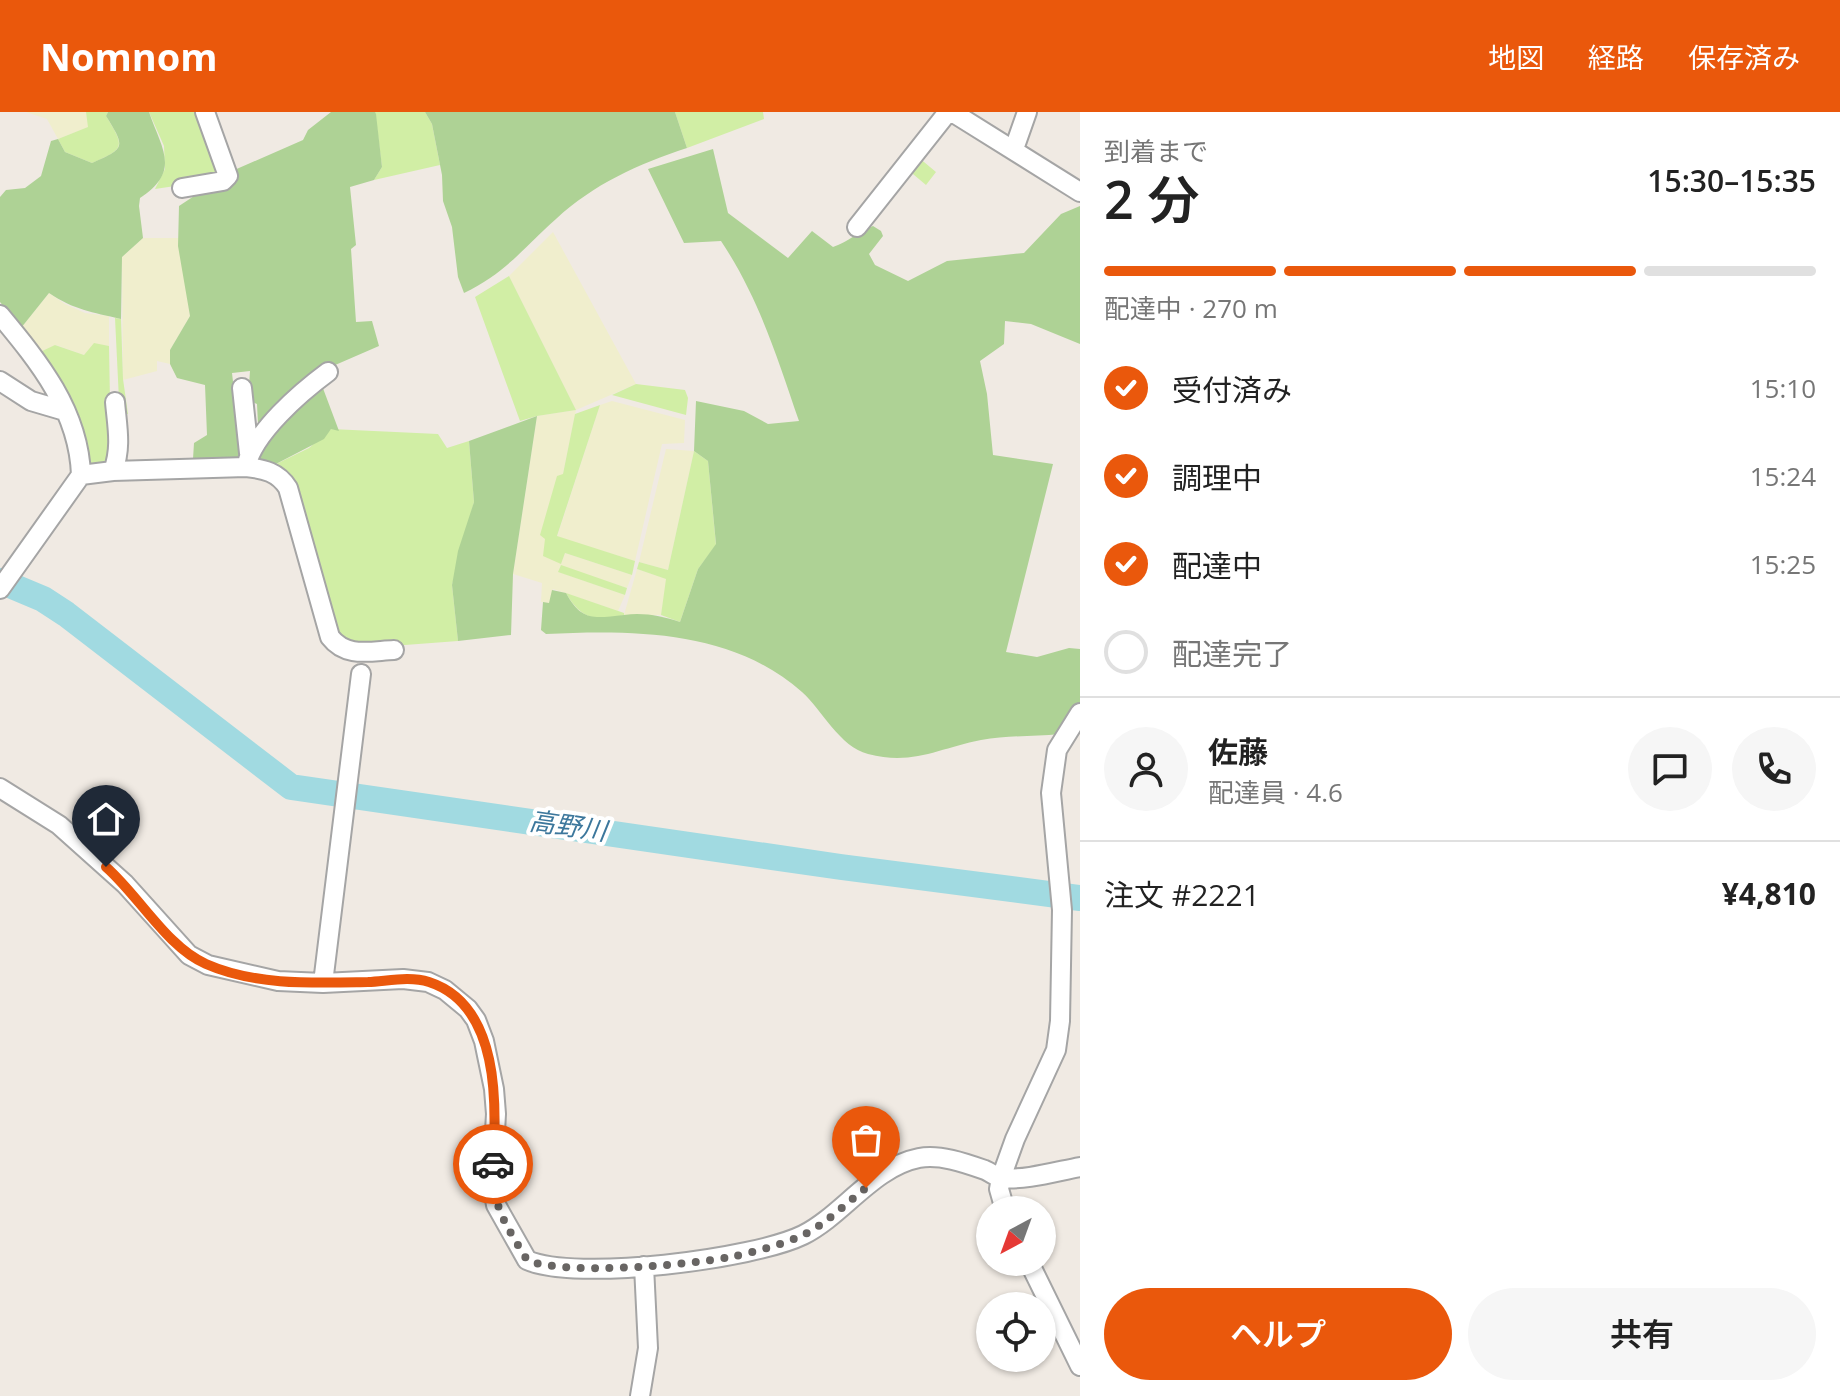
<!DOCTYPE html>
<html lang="ja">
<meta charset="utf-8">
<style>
:root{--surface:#fff;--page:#f6f6f6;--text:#222;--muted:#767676;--line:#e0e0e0;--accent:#ea580c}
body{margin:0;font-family:"Open Sans","Noto Sans JP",sans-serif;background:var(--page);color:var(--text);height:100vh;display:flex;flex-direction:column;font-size:30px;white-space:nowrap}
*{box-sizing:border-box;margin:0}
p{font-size:26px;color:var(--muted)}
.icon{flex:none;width:44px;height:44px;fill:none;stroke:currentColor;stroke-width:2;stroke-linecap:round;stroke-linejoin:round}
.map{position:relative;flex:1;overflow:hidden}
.drawer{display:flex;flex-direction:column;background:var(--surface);width:760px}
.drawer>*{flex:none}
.needle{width:52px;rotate:221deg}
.controls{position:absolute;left:976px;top:1084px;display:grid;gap:16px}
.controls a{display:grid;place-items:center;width:80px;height:80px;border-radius:50%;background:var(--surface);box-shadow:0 2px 6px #0004;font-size:40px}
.pin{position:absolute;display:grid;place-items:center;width:68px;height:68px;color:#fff;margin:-82px -34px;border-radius:50% 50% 50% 0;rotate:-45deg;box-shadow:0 0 8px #0007}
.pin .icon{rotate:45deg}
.courier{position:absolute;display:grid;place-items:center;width:80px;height:80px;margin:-40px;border:6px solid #ea580c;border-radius:50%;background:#fff;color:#222;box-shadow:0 2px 10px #0007}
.headline em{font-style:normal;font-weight:600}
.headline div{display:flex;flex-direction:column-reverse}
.headline{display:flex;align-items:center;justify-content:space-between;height:136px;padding:0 24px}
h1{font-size:52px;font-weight:600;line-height:60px}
.bar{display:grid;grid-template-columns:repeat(4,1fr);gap:12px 8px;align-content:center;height:96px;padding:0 24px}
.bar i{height:10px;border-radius:6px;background:var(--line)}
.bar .selected{background:var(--accent)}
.bar p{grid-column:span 4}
.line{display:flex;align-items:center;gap:20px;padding:0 24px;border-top:2px solid var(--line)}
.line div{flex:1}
.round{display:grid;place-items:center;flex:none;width:84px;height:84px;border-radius:42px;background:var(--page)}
ol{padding:0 24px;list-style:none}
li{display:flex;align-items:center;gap:24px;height:88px}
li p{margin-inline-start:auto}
li .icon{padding:8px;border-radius:50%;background:var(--accent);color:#fff;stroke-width:4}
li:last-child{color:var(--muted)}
li i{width:44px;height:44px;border:4px solid var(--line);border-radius:50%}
.action{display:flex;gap:16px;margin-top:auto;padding:16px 24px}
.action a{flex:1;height:92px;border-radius:48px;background:var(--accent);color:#fff;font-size:32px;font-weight:600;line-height:92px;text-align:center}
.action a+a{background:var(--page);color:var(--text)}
header{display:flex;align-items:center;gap:48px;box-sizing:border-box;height:112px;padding:0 40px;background:var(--accent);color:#fff}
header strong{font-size:38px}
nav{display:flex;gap:44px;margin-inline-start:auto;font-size:28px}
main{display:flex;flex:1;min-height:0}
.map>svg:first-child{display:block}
</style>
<header>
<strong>Nomnom</strong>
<nav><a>地図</a><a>経路</a><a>保存済み</a></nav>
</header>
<main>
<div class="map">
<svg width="1080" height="1284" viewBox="0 0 1080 1284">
<rect width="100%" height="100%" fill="#f0eae3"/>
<!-- farmland -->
<path fill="#f0eecd" d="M 26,0 L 86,0 L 89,15 L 58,27 L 47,7 Z
M 553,120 L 636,272 L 576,298 L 563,362 L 545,427 L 561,452 L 565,441 L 632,463 L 627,476 L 560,454 L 559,460 L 625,483 L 618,499 L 553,477 L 549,491 L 541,490 L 542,471 L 513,462 L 537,304 L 576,298 L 509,164 Z
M 143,126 L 179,126 L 190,204 L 170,238 L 170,252 L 157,249 L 157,259 L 123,268 L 122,145 Z
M 49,181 L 65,192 L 85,201 L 109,204 L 109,234 L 94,232 L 84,243 L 56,233 L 40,240 L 21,216 Z
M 612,289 L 685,308 L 684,331 L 662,332 L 635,449 L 557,425 L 600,293 Z
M 666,337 L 694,339 L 668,458 L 639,450 Z
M 637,457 L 667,467 L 661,503 L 624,503 Z"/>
<!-- grass -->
<path fill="#d1eea5" d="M 86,0 L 108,0 L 106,4 C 126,36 124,37 92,51 L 65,40 L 58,27 L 88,15 Z
M 149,0 L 200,0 L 222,67 L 155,77 L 165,57 L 164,34 Z
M 375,0 L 425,0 L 432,12 L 440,53 L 374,68 L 382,55 Z
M 675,0 L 763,0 L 764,7 L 687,36 Z
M 918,45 L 936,60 L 926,73 L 907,57 Z
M 509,164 L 576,298 L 537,304 L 520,309 L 475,185 Z
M 115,206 L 121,207 L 123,267 L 128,302 L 124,302 L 119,288 Z
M 94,231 L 109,234 L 110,290 L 115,316 L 109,350 L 92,355 C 79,339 79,315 72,295 C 65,275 53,258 40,240 L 55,233 L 84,243 Z
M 636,272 L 685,278 L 688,286 L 686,303 L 612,283 Z
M 600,293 L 557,424 L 635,449 L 632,463 L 565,441 L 561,452 L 543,444 L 545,427 L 540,423 L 557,364 L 563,362 L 575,302 Z
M 331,317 L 438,322 L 447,336 L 469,329 L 474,390 L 452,473 L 458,529 L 352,537 L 338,531 L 272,354 L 309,336 Z
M 694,339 L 708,349 L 716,433 L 698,457 L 680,510 L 661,503 L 666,467 L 637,457 L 639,450 L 668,458 Z
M 561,453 L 627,476 L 625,483 L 558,460 Z
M 566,481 L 624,501 L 624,503 C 596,511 580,506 566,481 Z"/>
<!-- forest -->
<path fill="#aed295" d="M 108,0 L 149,0 C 161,36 182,59 140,86 L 139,94 L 143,126 L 122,145 L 121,207 C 92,200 74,198 49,181 L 21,216 L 0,190 L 0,85 L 6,78 L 25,76 L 41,64 L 51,29 L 58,27 L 65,40 L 92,51 C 125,36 126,36 106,4 Z
M 331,0 L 375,0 L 376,2 L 382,55 L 374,68 L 350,75 L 356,133 L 351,137 L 356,210 L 372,209 L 379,234 L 326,257 L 259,322 L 251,317 L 258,312 L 257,292 L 248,288 L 250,259 L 232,261 L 242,348 L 196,352 L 193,347 L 194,331 L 207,323 L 205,273 L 177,266 L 170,252 L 170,238 L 190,204 L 178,134 L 179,94 L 232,59 L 303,28 L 308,18 Z
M 425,0 L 675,0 L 687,36 C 638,52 594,72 556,107 C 522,137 507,160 464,181 L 458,165 L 452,115 L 443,89 L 442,63 L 432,12 Z
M 713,37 L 728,101 L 788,146 L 812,119 L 833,135 C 849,130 858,119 873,114 L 881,119 L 883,124 L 869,142 L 875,153 L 908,169 L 947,149 L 1024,141 L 1061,102 L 1080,94 L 1080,232 L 1031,212 L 1005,209 L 1004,232 L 980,249 L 987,282 L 993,343 L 1053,352 L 1006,540 L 1037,545 L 1069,536 L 1080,537 L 1080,593 L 1060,622 C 1034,625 1008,623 981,628 C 939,636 913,654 868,642 C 840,635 822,598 802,580 C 732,518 635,518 546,522 L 541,518 L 543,490 L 549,491 L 552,478 L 566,481 C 582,510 594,506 624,503 C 643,500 662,504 680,510 L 698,457 L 716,432 L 708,349 L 694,339 L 696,289 L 744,299 L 768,312 L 799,309 C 777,245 759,186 721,129 L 684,131 L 648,57 Z
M 321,271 L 339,319 L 331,317 L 324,327 L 272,354 L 253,345 Z
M 537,304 L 513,462 L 511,523 L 458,529 L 452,473 L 458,439 L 474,390 L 469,329 Z"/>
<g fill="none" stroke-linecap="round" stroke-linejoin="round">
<!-- river -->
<path stroke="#a1dae1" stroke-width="26" d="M 0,469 L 43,487 L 66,502 L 291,675 L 841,755 L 1080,786"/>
<defs>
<path id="minor" d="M 952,0 L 1080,80
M 1014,37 L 1027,0
M 182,76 L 223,69 L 228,64 L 205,0
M 857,115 L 948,0
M 0,203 C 39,250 79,299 81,363 L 0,477
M 0,269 L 31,289 L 65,299
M 242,276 L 249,341
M 246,355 C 253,321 301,280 328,260
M 113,359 C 122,335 117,314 115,290
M 81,363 L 113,359 L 246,355 C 264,357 278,360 288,376 L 330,525 C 346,546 370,539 394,538
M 0,676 L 59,713 L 125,772 L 189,843 L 208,853 L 278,869 L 323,871 L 403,867 L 428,870 L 445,878 L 468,897 L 476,908 L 484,929 L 494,977 L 496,1002 L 492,1071 L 496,1093 L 527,1148 C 575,1170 754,1147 803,1123 C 843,1103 873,1055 919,1046 C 940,1042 965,1051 985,1058 C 990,1060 996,1065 1001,1066 C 1023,1069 1058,1059 1080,1055
M 323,871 L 361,562
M 1005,1098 L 999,1077 L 1001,1066 L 1015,1027 L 1056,938 L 1060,909 L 1062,798 L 1051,681 L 1057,638 L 1080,601
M 1029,1150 L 1080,1254
M 640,1284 L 648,1236 L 644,1154"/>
</defs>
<!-- minor casing -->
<use href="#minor" stroke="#a5a5a5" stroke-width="22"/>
<!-- minor -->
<use href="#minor" stroke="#fff" stroke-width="18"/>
</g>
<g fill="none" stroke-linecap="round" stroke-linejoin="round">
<!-- done -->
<path stroke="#686563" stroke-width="8" stroke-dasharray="0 14.4" d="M 493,1052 C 491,1093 506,1113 527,1148 C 564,1164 688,1153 730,1145 C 752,1141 780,1133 801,1124 C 824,1114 846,1091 866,1076"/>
<!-- route -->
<path stroke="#ea580c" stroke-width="10" d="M 106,755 C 139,784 167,835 206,852 C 256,874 315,871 368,870 C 388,869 410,864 429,870 C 500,893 497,993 493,1052"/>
</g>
<g text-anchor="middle" stroke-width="8" stroke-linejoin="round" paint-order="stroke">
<!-- water labels -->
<g font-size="26" font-style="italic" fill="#3c779c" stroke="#fff">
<text transform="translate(568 714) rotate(8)" y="9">高野川</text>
</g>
</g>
</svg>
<div class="controls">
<a><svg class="needle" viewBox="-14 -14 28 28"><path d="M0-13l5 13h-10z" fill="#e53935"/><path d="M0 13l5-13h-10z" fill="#767676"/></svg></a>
<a><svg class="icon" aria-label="locate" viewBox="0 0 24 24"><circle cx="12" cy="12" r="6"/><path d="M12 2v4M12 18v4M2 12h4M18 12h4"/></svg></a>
</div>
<div class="pin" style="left:866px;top:1076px;background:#ea580c"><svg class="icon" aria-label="bag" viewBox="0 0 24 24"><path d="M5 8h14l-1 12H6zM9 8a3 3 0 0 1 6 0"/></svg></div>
<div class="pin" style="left:106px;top:755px;background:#1f2937"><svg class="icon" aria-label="home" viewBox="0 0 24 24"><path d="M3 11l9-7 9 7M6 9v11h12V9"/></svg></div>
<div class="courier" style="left:493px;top:1052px"><svg class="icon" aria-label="car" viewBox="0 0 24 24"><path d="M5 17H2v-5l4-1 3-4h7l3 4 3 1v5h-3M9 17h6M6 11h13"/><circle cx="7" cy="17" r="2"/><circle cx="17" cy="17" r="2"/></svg></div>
</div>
<section class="drawer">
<div class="headline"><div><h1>2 分</h1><p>到着まで</p></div><em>15:30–15:35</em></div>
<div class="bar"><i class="selected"></i><i class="selected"></i><i class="selected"></i><i></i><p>配達中 · 270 m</p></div>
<ol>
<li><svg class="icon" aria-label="check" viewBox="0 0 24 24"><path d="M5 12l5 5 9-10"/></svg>受付済み<p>15:10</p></li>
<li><svg class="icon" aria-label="check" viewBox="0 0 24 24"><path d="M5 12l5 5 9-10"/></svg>調理中<p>15:24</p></li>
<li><svg class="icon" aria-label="check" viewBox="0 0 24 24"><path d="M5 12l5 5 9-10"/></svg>配達中<p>15:25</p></li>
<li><i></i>配達完了</li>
</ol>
<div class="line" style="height:144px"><a class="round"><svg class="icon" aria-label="person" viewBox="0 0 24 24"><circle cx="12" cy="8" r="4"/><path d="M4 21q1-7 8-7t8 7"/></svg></a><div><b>佐藤</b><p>配達員 · 4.6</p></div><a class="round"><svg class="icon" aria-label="chat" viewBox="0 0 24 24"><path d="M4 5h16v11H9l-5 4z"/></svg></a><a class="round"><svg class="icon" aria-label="phone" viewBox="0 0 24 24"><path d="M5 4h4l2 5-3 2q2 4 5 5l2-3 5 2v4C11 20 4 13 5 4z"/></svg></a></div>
<div class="line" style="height:104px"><div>注文 #2221</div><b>¥4,810</b></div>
<div class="action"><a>ヘルプ</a><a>共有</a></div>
</section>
</main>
